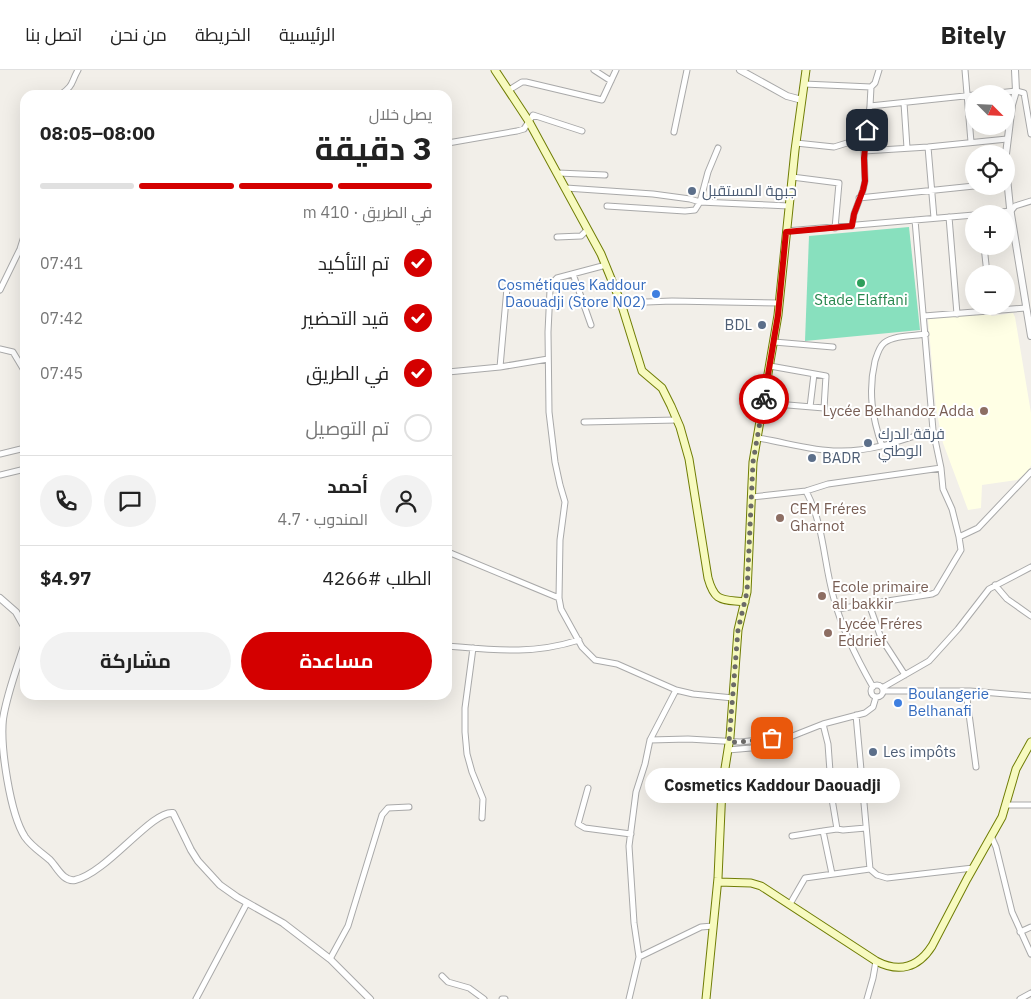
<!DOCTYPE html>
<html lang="ar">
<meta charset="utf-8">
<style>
:root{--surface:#fff;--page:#f2f2f2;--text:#222;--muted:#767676;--line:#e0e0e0;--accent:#d40000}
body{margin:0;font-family:"IBM Plex Sans",Cairo,sans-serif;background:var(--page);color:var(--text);direction:rtl;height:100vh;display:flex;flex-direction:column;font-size:19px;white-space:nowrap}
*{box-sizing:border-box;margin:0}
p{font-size:16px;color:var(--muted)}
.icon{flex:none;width:28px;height:28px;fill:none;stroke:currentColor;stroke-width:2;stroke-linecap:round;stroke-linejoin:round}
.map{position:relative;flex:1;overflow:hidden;direction:ltr}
.side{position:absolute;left:20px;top:20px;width:432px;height:610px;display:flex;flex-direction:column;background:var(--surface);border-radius:15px;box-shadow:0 5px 20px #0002;direction:rtl}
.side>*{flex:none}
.needle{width:32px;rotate:114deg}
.controls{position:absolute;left:965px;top:15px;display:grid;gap:10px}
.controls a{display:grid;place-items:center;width:50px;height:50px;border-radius:50%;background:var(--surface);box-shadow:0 5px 20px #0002;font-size:25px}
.pin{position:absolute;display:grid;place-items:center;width:42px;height:42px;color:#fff;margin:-21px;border-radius:10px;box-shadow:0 2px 8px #0006}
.courier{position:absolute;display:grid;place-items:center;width:50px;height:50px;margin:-25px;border:4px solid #d40000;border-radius:50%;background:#fff;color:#222;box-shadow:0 1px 6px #0007}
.bubble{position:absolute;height:35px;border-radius:18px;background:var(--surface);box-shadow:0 5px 20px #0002;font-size:16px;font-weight:700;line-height:35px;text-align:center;direction:rtl}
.head em{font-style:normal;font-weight:700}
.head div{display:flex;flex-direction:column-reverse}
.head{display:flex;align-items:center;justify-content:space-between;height:85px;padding:0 20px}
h1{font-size:32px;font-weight:700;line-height:38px}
.bar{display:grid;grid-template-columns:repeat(4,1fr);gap:8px 5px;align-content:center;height:60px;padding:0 20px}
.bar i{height:6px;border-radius:4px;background:var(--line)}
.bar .active{background:var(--accent)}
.bar p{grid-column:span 4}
.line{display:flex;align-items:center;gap:12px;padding:0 20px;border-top:1px solid var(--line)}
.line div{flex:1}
.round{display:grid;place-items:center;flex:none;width:52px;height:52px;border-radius:26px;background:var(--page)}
ol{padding:0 20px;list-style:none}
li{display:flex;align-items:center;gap:15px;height:55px}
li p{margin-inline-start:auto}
li .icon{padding:5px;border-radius:50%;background:var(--accent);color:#fff;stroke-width:4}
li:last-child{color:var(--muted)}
li i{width:28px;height:28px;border:2px solid var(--line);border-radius:50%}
.button{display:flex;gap:10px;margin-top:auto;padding:10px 20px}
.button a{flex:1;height:58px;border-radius:30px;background:var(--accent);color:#fff;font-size:20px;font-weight:700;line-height:58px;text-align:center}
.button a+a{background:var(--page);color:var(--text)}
header{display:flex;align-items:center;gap:30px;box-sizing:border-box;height:70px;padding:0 25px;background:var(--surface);border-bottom:1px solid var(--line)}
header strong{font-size:24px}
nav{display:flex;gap:28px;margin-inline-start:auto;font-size:18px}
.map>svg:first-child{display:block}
</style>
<header>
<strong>Bitely</strong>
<nav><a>الرئيسية</a><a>الخريطة</a><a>من نحن</a><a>اتصل بنا</a></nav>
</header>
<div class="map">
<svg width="1031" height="929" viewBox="0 0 1031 929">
<rect width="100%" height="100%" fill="#f2efe9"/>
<!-- education -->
<path fill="#ffffe5" d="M 988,243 L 992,246 L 1013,243 L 1015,247 L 1031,343 L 1031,395 L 1029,401 L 1017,410 L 982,415 L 981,438 L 968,440 L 943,373 L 936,339 L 928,249 Z"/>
<!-- pitch -->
<path fill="#88e0be" d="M 909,157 L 920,260 L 805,271 L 809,166 Z"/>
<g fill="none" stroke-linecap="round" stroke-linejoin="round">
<defs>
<path id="minor" d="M 594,0 L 611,11
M 965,0 L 971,72
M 804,14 L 871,17 L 875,13 L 879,0
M 871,17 L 870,36 L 974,25
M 509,20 L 522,12 L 526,12 L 602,30 L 616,0
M 989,24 L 1016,21 L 1024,23 L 1031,64
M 60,25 C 75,14 70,14 78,0
M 904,33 L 907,78
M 674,62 L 687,0
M 448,73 L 517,61 L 524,59 L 533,45 L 582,61
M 796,73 L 834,77 L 847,73 L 865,74 L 870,36
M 928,77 L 934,148
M 864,81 L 928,77 L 1007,69
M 558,103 L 605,105
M 792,107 L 839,113 L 835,158
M 566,118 L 653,124 L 690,129 L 700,132 L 789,136
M 859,128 L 974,116
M 607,136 L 685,141 L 695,140 L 700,132 L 708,102 L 718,78
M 982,144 L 1011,141 L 1015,136 L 1031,131
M 949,147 L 957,244
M 852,156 L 854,144 L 863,120 L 865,111 L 864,80
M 786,161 L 974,145
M 557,167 L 581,166 L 587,160
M 984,176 L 987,204
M 606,195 L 557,208 L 551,214 L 550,220 L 548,262 L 549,342 L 555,392 L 560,415 L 565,432 L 560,470 L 559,528 L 561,539 L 582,577 L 595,590 L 617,594 L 676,620
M 573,204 L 591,255
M 0,220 L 20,179 L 25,163
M 621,233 L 672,231 L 779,233
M 924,246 L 1026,238
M 774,272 L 833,277
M 0,279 L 13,282 L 25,302
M 500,297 L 507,218
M 448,302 L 500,297 L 548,289
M 764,333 L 824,338 L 826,306 L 770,296
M 810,337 L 814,304
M 584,352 L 677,350
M 758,368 C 784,372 811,381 838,381 C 871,382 903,370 933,360
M 882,376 C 872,347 868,321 875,291 C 877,285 879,277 884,273 C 894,265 914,266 926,264
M 0,384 L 25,378
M 941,398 L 943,419 L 952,439 L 959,467
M 0,405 L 25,399
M 806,421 C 825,458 823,491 834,529 C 842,559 857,589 873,617
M 752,427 L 806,421 L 828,414 L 941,398 L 933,360 L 915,150
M 448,482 L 559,528
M 995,515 L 1007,529 L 1031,546
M 869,534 L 881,568 L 905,605
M 837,539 L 932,524 L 936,522 L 961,480 L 959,467 L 978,458 L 1031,402
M 448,576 C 495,580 532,585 579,570
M 473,578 L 465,638 L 465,662 L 467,684 L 472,702 L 483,729 L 482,748
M871 621a6 6 0 1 1 12 0a6 6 0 1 1-12 0Z
M 882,618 L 929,591 L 958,559 L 989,519 L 1031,497
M 883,621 L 970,621 L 1031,626
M 966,621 L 976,697
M 856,645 L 870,799 L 877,805 L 887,808 L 973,798
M 823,654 L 828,674 L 832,729 L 837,759 L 843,760 L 866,758
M 650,670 L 688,669 L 740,672 L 790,667
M 728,680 L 751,678 L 785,671 L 790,667 L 823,654 L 865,643 L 873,637 L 876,627
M 588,718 L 578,754 L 585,758 L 631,764
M 1006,735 L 1031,735
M 792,766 L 823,761
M 991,766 L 996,777 L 1012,842 L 1031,884
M 832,804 L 823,761 L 837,759
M 790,834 L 805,808 L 870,799
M 713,856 L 701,857 L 639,887 L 634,853 L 629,776 L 636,722 L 645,694 L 650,670 L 676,620 L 693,624 L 733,628
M 1020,862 L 1031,857
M 330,889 L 348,856 L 382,745 L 388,738 L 409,737
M 442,906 L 448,912 L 469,918 L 484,929
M 196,929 L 247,833
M 502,929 L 505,929
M 629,929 L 639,887
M 867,929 L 873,908 L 876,891
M 1020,929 L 1031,923"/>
<path id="tertiary" d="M 740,0 L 787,26 L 802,30
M 1006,84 L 1012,35 L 1016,21 L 1015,0
M 1006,98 L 1010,138 L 1031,266
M 0,528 L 16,542 L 25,558
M 25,573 C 17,598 7,623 3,649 C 0,676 10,744 25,767 C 32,777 41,782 50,790 C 57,797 63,812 75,810 C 107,803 152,740 173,743 L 191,780 L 198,791 L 220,815 L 237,827 L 283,853 L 330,889 L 370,929"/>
<path id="secondary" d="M 495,0 L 528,50 L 601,184 L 621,233 L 642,301 L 662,318 L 671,336 L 680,357 L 689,389 L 708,508 C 715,533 722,529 745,532
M 718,812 L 751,813 L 761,816 L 876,891 C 899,903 918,898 932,876 L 967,809 L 1002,747 L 1016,699 L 1031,672
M 706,929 L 718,808 L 722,717 L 730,667 L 738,560 L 747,522 L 753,392 L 778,245 L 795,80 L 806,0"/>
</defs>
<!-- minor casing -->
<use href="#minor" stroke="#a9a9a9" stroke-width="7"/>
<!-- tertiary casing -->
<use href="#tertiary" stroke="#a9a9a9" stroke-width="8"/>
<!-- secondary casing -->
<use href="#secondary" stroke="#707d05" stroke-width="9"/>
<!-- minor -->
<use href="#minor" stroke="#fff" stroke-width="5"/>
<!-- tertiary -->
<use href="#tertiary" stroke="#fff" stroke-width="6"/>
<!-- secondary -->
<use href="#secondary" stroke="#f7fabf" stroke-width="7"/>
</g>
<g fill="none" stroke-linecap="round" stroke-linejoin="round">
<!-- done -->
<path stroke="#6b6a68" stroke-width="5" stroke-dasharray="0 9" d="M 764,329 L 753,392 L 747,522 L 738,560 L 729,672 L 740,672 L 772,668"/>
<!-- route -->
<path stroke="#d40000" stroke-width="6" d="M 764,329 L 778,245 L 786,162 L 852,156 L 854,144 L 863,120 L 865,111 L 864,88 L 867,60"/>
</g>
<!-- markers -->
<g fill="#5c6f8a" stroke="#fff" stroke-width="2">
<circle cx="692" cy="121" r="5"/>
<circle cx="762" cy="255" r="5"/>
<circle cx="868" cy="373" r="5"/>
<circle cx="812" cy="388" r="5"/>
<circle cx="873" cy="682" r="5"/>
</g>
<circle fill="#2e9e5b" stroke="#fff" stroke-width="2" cx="861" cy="213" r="5"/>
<g fill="#3f7fe0" stroke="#fff" stroke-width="2">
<circle cx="656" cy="224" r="5"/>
<circle cx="898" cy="633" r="5"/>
</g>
<g fill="#8d6e63" stroke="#fff" stroke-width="2">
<circle cx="984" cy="341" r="5"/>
<circle cx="780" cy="448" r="5"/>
<circle cx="822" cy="526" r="5"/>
<circle cx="828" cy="563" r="5"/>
</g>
<g text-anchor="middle" stroke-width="4" stroke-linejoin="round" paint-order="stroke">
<!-- service labels -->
<g font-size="15" fill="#4e5e75" stroke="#fff" text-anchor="start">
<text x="702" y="126">جبهة المستقبل</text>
<text x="752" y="260" text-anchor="end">BDL</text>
<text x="878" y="369">فرقة الدرك<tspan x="878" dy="17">الوطني</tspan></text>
<text x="822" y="393">BADR</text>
<text x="883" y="687">Les impôts</text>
</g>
<!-- shop labels -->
<g font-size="15" fill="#366cbe" stroke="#fff" text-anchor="end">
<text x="646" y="220">Cosmétiques Kaddour<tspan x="646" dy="17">Daouadji (Store N02)</tspan></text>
<text x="908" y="629" text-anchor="start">Boulangerie<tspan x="908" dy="17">Belhanafi</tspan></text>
</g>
<!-- leisure labels -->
<g font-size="15" fill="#27864d" stroke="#fff">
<text x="861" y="235">Stade Elaffani</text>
</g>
<!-- education labels -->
<g font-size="15" fill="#785e54" stroke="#fff" text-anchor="start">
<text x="974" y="346" text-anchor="end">Lycée Belhandoz Adda</text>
<text x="790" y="444">CEM Fréres<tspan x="790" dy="17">Gharnot</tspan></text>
<text x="832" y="522">Ecole primaire<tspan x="832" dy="17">ali bakkir</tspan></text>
<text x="838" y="559">Lycée Fréres<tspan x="838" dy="17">Eddrief</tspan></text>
</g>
</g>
</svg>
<div class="controls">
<a><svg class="needle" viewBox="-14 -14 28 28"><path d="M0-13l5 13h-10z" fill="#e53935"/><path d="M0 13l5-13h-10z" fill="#767676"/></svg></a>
<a><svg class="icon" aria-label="locate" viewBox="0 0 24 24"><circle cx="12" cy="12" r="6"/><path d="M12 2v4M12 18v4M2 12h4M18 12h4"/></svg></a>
<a>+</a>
<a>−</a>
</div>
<div class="pin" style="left:772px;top:668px;background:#ea580c"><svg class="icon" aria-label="bag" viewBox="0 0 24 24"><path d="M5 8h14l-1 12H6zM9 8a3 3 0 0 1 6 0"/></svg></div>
<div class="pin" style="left:867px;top:60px;background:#1f2937"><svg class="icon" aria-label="home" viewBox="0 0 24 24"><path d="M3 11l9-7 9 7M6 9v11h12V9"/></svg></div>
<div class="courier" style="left:764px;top:329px"><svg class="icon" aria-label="bike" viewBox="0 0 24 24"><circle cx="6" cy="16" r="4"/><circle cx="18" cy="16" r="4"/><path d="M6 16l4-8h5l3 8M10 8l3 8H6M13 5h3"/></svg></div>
<div class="bubble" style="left:645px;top:698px;width:255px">Cosmetics Kaddour Daouadji</div>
<section class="side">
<div class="head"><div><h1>3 دقيقة</h1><p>يصل خلال</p></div><em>08:00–08:05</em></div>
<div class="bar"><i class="active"></i><i class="active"></i><i class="active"></i><i></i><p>في الطريق · 410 m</p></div>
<ol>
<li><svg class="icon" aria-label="check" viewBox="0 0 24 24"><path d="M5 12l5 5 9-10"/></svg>تم التأكيد<p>07:41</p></li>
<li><svg class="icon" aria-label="check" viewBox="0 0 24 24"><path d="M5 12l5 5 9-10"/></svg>قيد التحضير<p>07:42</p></li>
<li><svg class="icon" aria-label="check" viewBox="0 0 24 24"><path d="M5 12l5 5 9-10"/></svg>في الطريق<p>07:45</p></li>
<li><i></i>تم التوصيل</li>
</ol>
<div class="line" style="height:90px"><a class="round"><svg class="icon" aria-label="person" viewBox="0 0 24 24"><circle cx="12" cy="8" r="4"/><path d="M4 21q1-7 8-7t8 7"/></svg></a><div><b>أحمد</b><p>المندوب · 4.7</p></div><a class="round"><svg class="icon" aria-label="chat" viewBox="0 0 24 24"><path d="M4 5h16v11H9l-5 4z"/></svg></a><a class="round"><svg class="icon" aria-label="phone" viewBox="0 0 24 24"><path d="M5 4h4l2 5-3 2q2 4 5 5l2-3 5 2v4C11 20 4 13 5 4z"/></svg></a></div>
<div class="line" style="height:65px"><div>الطلب #4266</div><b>$4.97</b></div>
<div class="button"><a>مساعدة</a><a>مشاركة</a></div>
</section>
</div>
